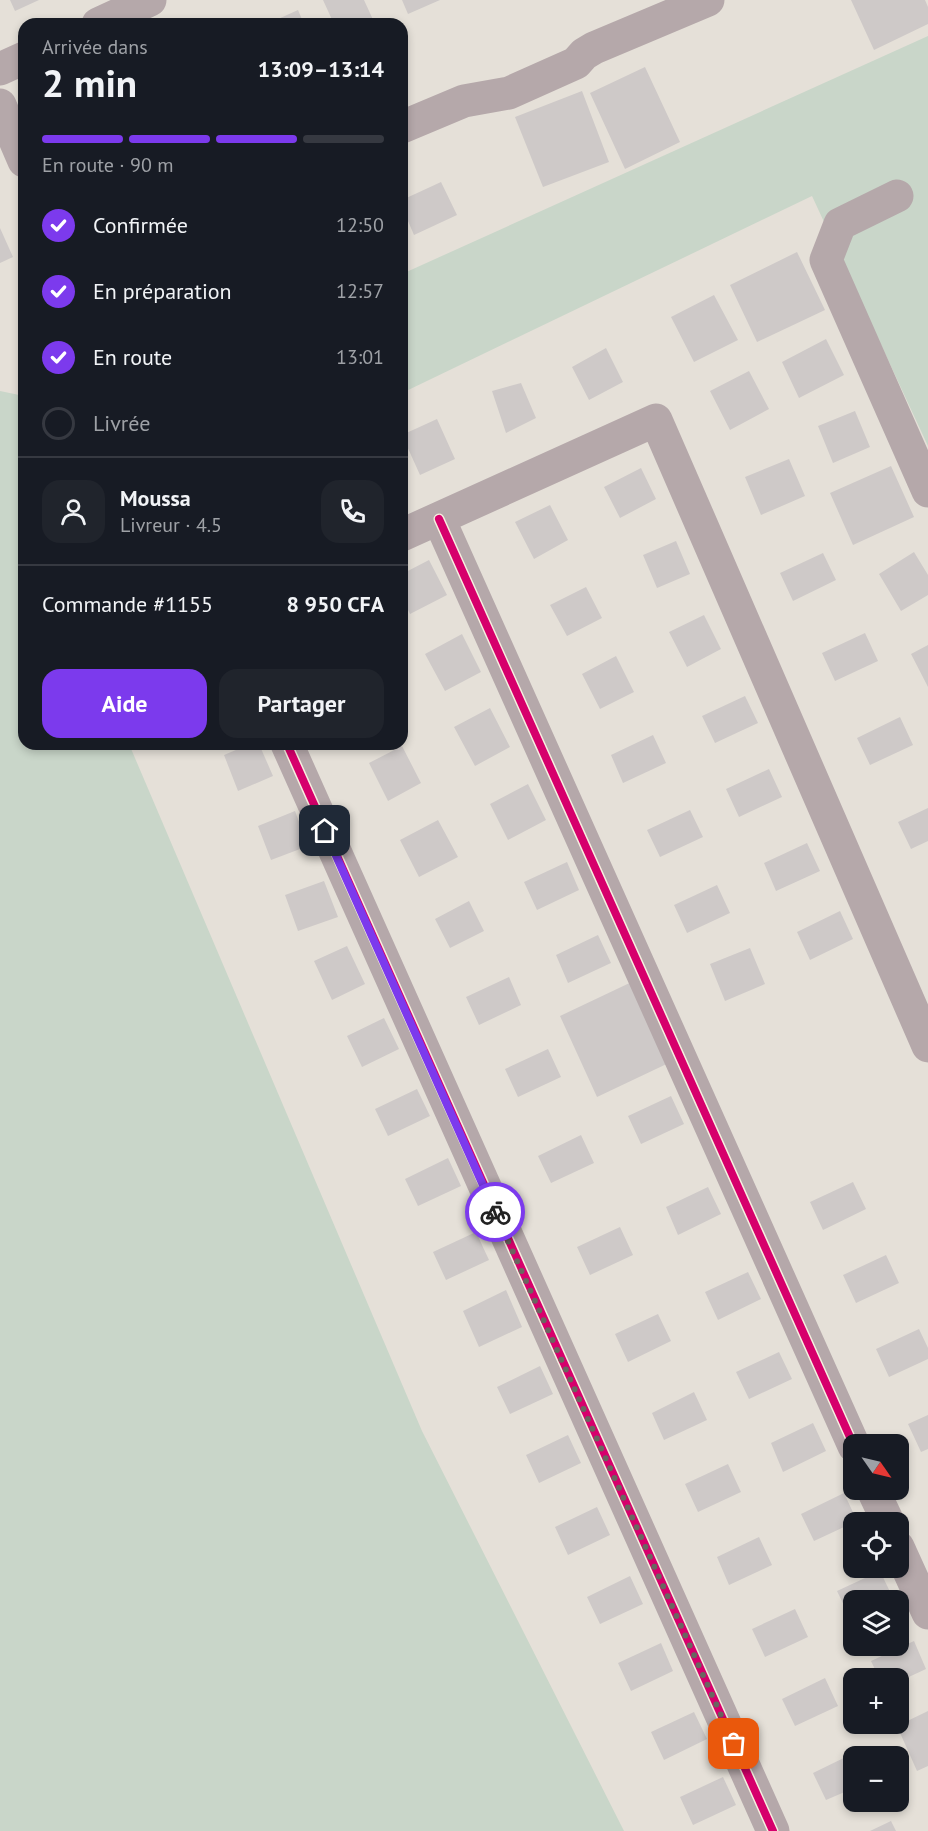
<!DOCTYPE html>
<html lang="fr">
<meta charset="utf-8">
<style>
:root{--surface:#171b24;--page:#20242c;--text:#f1f3f6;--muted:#9ea1a6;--line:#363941;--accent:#7c3aed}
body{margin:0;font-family:"PT Sans",sans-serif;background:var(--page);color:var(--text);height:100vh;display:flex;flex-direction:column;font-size:22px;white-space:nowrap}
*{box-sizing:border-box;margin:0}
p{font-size:20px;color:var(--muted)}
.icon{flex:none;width:33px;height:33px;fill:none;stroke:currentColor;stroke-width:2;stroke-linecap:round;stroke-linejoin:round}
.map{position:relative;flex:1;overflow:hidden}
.drawer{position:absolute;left:18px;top:18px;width:390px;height:732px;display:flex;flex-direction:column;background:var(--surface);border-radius:18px;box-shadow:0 3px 9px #0003}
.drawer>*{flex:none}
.needle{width:39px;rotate:124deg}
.controls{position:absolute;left:843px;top:1434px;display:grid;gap:12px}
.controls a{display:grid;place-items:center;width:66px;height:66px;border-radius:12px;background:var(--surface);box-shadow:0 3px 9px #0003;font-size:30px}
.pin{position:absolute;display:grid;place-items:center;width:51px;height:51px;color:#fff;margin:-26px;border-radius:12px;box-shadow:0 3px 9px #0006}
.courier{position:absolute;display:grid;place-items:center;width:60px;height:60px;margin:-30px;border:4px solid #7c3aed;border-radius:50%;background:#fff;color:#222;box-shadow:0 2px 8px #0007}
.summary em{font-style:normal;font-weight:600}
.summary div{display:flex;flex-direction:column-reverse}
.summary{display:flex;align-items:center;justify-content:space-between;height:102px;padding:0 24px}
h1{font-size:39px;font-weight:600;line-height:45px}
.bar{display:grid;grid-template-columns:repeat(4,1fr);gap:9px 6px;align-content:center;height:72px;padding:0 24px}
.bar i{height:8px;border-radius:4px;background:var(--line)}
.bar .active{background:var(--accent)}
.bar p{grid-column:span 4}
.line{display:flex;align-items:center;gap:15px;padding:0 24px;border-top:2px solid var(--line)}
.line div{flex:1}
.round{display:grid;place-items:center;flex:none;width:63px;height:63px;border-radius:18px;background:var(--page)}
ol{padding:0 24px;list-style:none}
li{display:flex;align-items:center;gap:18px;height:66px}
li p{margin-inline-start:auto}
li .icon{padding:6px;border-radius:50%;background:var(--accent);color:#fff;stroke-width:4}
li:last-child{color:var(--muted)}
li i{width:33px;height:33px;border:3px solid var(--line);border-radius:50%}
.primary-button{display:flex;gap:12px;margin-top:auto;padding:12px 24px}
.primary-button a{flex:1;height:69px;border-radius:18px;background:var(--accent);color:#fff;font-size:24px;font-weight:600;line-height:69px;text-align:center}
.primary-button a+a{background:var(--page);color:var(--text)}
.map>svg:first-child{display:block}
</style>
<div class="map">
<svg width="928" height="1831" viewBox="0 0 928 1831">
<rect width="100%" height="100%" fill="#e5e0d8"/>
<!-- green -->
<path fill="#c9d6c9" d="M 928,36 L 928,446 L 812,196 L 402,393 L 402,274 Z
M 0,391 L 24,396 L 24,744 L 129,744 L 422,1431 L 624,1831 L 0,1831 Z"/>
<!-- building -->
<path fill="#cec9c8" d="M 10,0 L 39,0 L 15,11 Z
M 323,0 L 364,0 L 375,24 L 334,24 Z
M 402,0 L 440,0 L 408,14 Z
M 851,0 L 925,0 L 928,7 L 928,24 L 874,50 Z
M 298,10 L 304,24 L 267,24 Z
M 645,67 L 680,142 L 625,169 L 590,93 Z
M 582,91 L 609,162 L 543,187 L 515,117 Z
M 441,182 L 457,215 L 414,235 L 402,207 L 402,200 Z
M 0,228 L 13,257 L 0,263 Z
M 797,252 L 825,310 L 757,342 L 730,285 Z
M 714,295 L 738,340 L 694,362 L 671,317 Z
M 826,339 L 844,375 L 799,398 L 782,362 Z
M 606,348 L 623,382 L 589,400 L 572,367 Z
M 749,371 L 769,409 L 730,430 L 710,391 Z
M 521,383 L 536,418 L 506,433 L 492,391 Z
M 855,411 L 870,447 L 833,463 L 818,426 Z
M 437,419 L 455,459 L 420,475 L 402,435 Z
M 789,459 L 805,496 L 761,515 L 745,477 Z
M 891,466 L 914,517 L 853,545 L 830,493 Z
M 641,468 L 656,499 L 620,518 L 604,487 Z
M 550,505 L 568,540 L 534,559 L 515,522 Z
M 676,541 L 690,574 L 657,588 L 643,555 Z
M 914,552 L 928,575 L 928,595 L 901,611 L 879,574 Z
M 823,553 L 836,580 L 793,601 L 780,573 Z
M 429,560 L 447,595 L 410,614 L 402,598 L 402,574 Z
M 586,587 L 602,618 L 567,636 L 550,605 Z
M 704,615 L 721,649 L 687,667 L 669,632 Z
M 865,633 L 878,661 L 835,681 L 822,653 Z
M 462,634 L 481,672 L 445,691 L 425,654 Z
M 928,645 L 928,687 L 911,654 Z
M 616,656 L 634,692 L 600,709 L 582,674 Z
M 745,696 L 758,723 L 715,743 L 702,716 Z
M 490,708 L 510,747 L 475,766 L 454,727 Z
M 900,717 L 913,745 L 870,765 L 857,738 Z
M 653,735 L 666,763 L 623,783 L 611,755 Z
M 250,744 L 259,744 L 273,776 L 238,791 L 224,755 Z
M 402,746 L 421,783 L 388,801 L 369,763 Z
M 769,769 L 782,797 L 739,817 L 726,789 Z
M 528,784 L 546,820 L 508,840 L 490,804 Z
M 928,808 L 928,841 L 911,849 L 898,822 Z
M 690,810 L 703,837 L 660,857 L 647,830 Z
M 295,811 L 308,846 L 271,860 L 258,826 Z
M 438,820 L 458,857 L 419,877 L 400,840 Z
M 807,843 L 820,871 L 776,891 L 764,863 Z
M 567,862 L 579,890 L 537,910 L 524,882 Z
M 324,881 L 338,917 L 298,931 L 285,895 Z
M 717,885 L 730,913 L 687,933 L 674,905 Z
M 469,901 L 484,931 L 450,948 L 435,919 Z
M 840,911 L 853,939 L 810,960 L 797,932 Z
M 598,935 L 611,963 L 568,983 L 556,955 Z
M 347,946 L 365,984 L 332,1000 L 314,961 Z
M 750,948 L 765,984 L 725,1001 L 710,964 Z
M 509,977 L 521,1005 L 479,1025 L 466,997 Z
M 638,979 L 675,1060 L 597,1097 L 560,1016 Z
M 384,1018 L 399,1049 L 362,1067 L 347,1036 Z
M 548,1049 L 561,1077 L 518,1097 L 505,1069 Z
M 417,1089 L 430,1116 L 388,1136 L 375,1109 Z
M 671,1096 L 684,1124 L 641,1144 L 628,1116 Z
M 581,1135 L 594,1163 L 551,1183 L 538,1156 Z
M 448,1158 L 461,1186 L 418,1206 L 405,1179 Z
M 853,1182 L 866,1209 L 823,1230 L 810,1202 Z
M 708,1187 L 721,1214 L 678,1235 L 666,1207 Z
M 620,1227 L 633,1255 L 590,1275 L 577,1247 Z
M 476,1232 L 489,1260 L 446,1280 L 433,1252 Z
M 886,1255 L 899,1283 L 856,1303 L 843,1275 Z
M 748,1272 L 761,1299 L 718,1320 L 705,1292 Z
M 506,1290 L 522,1327 L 479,1347 L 463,1311 Z
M 658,1314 L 671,1341 L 628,1362 L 615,1334 Z
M 919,1329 L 928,1348 L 928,1359 L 889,1377 L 876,1349 Z
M 779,1352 L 792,1379 L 749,1399 L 736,1372 Z
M 540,1366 L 553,1394 L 510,1414 L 497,1387 Z
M 694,1392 L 707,1420 L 664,1440 L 652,1413 Z
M 928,1415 L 928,1449 L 921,1452 L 908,1424 Z
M 813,1423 L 826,1451 L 783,1472 L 771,1443 Z
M 568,1435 L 581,1463 L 539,1483 L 526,1455 Z
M 728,1464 L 741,1492 L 698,1512 L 685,1484 Z
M 844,1493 L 857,1521 L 814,1541 L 801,1514 Z
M 597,1507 L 610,1535 L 568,1555 L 555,1527 Z
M 759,1537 L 772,1565 L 729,1585 L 717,1557 Z
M 880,1571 L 893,1598 L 888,1600 L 854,1600 L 854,1617 L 850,1618 L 837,1591 Z
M 630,1576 L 643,1604 L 600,1624 L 587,1597 Z
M 795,1609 L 808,1637 L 765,1657 L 752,1629 Z
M 914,1641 L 926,1669 L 898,1682 L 898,1678 L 879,1678 L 871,1661 Z
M 661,1643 L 673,1671 L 631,1691 L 618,1663 Z
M 825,1678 L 838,1706 L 795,1726 L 782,1699 Z
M 928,1711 L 928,1766 L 917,1771 L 897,1726 Z
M 694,1712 L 707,1739 L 664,1760 L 651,1732 Z
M 856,1752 L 858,1756 L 854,1756 L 854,1788 L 826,1800 L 813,1773 Z
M 723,1777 L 736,1805 L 693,1825 L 680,1797 Z
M 891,1821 L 896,1831 L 870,1831 Z"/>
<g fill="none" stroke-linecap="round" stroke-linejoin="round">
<!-- minor -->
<path stroke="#b5a8aa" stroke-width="33" d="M 98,24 L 150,0
M 0,69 L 24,58
M 0,105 L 24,161
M 402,127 L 464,101 L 509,93 L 576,63 L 584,54 L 594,48 L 708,0
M 897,196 L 840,224 L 826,260 L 928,491
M 439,519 L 854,1446
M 402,535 L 656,420 L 928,1046
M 287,744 L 773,1831
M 873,1490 L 888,1522
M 898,1547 L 928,1613"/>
<defs>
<path id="cycleway" d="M 439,519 L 854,1446
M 287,744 L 773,1831"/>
</defs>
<!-- cycleway casing -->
<use href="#cycleway" stroke="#f7efe0" stroke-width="11"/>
<!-- cycleway -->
<use href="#cycleway" stroke="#d6006c" stroke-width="8"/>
</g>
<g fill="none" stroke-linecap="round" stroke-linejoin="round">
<!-- done -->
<path stroke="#6a6660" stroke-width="6" stroke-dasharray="0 10.8" d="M 495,1212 L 734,1744"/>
<!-- route -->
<path stroke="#7c3aed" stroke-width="8" d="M 325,831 L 495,1212"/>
</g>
</svg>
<div class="controls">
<a><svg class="needle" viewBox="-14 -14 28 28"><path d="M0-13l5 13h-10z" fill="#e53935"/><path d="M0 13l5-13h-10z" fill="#9ea1a6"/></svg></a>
<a><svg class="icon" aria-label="locate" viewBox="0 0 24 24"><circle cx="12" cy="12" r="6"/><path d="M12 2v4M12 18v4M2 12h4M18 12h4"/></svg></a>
<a><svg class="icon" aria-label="layers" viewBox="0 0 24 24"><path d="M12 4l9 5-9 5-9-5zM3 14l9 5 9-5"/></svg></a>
<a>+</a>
<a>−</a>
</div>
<div class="pin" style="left:734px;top:1744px;background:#ea580c"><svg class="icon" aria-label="bag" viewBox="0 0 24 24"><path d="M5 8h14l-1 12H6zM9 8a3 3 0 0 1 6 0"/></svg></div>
<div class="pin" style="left:325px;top:831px;background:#1f2937"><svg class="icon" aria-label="home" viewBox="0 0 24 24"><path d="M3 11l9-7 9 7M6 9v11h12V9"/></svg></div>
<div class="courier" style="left:495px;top:1212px"><svg class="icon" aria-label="bike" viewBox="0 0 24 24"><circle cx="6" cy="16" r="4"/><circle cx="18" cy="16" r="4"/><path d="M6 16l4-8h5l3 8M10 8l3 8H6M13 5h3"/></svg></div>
<section class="drawer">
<div class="summary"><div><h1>2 min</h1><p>Arrivée dans</p></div><em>13:09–13:14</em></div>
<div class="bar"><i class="active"></i><i class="active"></i><i class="active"></i><i></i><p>En route · 90 m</p></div>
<ol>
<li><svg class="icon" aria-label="check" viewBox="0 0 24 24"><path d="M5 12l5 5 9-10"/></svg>Confirmée<p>12:50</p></li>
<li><svg class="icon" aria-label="check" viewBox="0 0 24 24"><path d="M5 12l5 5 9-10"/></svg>En préparation<p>12:57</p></li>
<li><svg class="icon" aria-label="check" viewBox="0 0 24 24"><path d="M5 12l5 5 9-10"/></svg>En route<p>13:01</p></li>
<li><i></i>Livrée</li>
</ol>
<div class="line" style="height:108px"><a class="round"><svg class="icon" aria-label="person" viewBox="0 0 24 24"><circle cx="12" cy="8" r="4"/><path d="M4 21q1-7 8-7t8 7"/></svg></a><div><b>Moussa</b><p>Livreur · 4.5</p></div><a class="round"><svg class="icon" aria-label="phone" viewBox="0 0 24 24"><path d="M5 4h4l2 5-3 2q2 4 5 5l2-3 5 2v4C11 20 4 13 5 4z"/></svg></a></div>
<div class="line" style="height:78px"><div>Commande #1155</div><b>8 950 CFA</b></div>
<div class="primary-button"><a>Aide</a><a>Partager</a></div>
</section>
</div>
